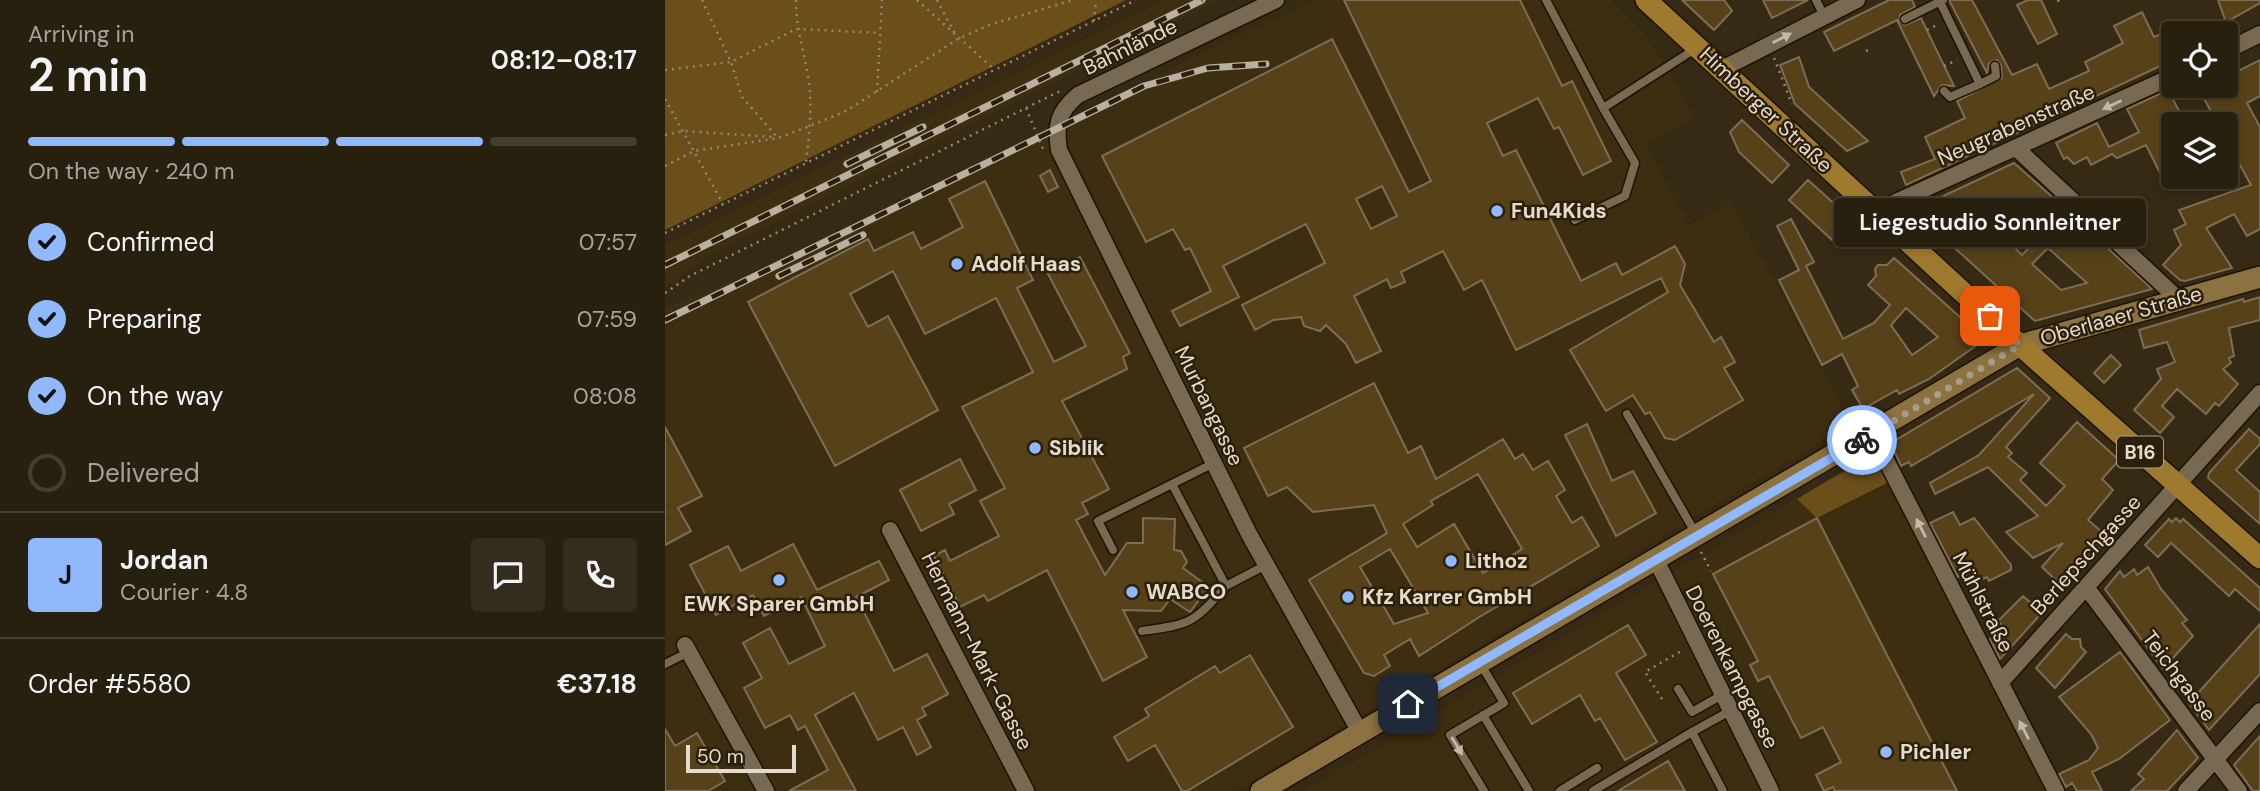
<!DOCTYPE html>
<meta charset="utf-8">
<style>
:root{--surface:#28200f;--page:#342d1d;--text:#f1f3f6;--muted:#a5a39e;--line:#443e2f;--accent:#8fb8fd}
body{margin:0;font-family:"DM Sans",sans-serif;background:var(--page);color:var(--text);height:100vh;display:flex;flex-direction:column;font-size:26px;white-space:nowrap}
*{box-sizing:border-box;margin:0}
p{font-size:23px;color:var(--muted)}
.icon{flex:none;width:38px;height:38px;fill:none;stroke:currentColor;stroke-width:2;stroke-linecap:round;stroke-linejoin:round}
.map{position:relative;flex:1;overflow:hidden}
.details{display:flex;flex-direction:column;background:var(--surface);width:665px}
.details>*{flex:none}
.controls{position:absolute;left:1496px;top:21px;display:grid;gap:14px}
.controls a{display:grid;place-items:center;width:77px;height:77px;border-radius:7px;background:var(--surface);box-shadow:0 4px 10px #0003,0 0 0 2px var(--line);font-size:35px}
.scale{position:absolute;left:21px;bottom:18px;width:110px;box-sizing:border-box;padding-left:7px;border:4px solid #e3dbce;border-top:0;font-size:19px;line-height:24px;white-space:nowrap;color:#e3dbce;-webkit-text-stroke:5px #2c200b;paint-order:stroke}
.pin{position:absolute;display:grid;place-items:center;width:60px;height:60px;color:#fff;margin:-30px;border-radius:14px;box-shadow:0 4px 10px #0006}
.courier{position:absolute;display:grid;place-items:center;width:70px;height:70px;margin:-35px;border:5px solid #8fb8fd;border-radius:50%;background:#fff;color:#222;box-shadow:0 2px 9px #0007}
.bubble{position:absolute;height:49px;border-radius:7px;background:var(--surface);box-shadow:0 4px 10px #0003,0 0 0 2px var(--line);font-size:23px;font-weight:600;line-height:49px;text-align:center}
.head em{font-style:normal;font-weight:600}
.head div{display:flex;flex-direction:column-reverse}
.head{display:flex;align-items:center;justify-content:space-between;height:119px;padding:0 28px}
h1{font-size:46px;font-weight:600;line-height:52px}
.bar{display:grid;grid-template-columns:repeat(4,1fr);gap:10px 7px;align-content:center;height:84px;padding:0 28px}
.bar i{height:9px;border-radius:5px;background:var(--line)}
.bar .selected{background:var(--accent)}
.bar p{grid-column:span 4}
.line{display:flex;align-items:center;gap:18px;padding:0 28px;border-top:2px solid var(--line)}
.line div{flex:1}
.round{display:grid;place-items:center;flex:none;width:74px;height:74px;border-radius:7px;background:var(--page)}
ol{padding:0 28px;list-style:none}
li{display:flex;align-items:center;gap:21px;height:77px}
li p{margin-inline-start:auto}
li .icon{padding:7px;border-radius:50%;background:var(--accent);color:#111;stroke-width:4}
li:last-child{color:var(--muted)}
li i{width:38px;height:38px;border:4px solid var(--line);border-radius:50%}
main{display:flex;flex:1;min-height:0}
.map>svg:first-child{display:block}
</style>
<main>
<section class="details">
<div class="head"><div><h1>2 min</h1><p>Arriving in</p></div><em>08:12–08:17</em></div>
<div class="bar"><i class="selected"></i><i class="selected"></i><i class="selected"></i><i></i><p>On the way · 240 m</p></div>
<ol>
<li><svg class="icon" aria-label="check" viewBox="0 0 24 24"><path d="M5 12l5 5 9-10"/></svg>Confirmed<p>07:57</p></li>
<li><svg class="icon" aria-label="check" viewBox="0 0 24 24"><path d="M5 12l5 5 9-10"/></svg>Preparing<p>07:59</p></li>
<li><svg class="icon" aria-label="check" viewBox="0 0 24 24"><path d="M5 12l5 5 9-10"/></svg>On the way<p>08:08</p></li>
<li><i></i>Delivered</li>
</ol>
<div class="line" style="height:126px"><b class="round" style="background:var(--accent);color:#111">J</b><div><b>Jordan</b><p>Courier · 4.8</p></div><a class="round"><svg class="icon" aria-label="chat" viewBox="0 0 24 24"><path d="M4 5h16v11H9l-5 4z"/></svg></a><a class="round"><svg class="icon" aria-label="phone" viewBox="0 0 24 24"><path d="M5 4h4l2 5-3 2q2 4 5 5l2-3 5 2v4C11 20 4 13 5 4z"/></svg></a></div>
<div class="line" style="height:91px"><div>Order #5580</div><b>€37.18</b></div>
</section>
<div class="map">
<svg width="1595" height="791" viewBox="0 0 1595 791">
<rect width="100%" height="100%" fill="#362a14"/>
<!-- built -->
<path fill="#3e2e11" d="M 499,0 L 554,0 L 47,254 L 0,288 L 0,245 Z
M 648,0 L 944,0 L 983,39 L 1029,117 L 981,144 L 1024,225 L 1066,202 L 1186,424 L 570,791 L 0,791 L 0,308 L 78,277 Z
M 1224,482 L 1381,791 L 638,791 L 1140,494 L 1153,518 Z"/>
<!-- green -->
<path fill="#6b4f1b" d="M 0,0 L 461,0 L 0,230 Z
M 1206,455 L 1211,457 L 1226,481 L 1152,518 L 1132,499 Z"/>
<!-- building -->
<path fill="#574118" stroke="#7c6e56" stroke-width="2" fill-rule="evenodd" d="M 679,0 L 855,0 L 897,86 L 907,81 L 946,161 L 918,175 L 894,127 L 889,129 L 873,98 L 822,123 L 838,156 L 851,150 L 916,281 L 951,263 L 957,275 L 1010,246 L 1020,264 L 1015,285 L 1049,342 L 1056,337 L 1070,362 L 1059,368 L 1078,400 L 1010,440 L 1000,438 L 985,412 L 980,414 L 968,395 L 941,411 L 905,350 L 1003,292 L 996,278 L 851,350 L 817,280 L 799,290 L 778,251 L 736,272 L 740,282 L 726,288 L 722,279 L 689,296 L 716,351 L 691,363 L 681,344 L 661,325 L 655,331 L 639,326 L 636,317 L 608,320 L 590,330 L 577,305 L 660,263 L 641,224 L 558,266 L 574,297 L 515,326 L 507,311 L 546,291 L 525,248 L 520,250 L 508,229 L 481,242 L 437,156 L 667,39 L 744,192 L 766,181 ZM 717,186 L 732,216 L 706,229 L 691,199 Z
M 1017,0 L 1059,0 L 1067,11 L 1049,30 Z
M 1098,0 L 1143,0 L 1107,18 Z
M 1224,0 L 1247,0 L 1250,7 L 1235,15 L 1234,21 L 1240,25 L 1256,18 L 1289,86 L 1277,85 L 1269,96 L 1232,20 L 1169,51 L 1159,32 Z
M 1284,0 L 1307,0 L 1347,75 L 1372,64 L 1384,89 L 1424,71 L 1420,62 L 1458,43 L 1449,26 L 1477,12 L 1489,37 L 1508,29 L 1508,60 L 1241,185 L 1236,172 L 1270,159 L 1260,137 L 1300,118 L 1292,101 L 1337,78 L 1336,65 L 1332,60 L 1324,63 L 1322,73 Z
M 1363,0 L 1376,0 L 1392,34 L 1373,44 L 1352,5 Z
M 1553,0 L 1595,0 L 1595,3 L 1561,22 Z
M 1134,57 L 1144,87 L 1203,141 L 1182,151 L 1130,104 L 1115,65 Z
M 1595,60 L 1595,96 L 1582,103 L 1595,127 L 1595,229 L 1582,236 L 1569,214 L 1541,228 L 1567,268 L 1520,281 L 1515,280 L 1498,265 L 1516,245 L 1509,230 L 1521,224 L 1514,210 L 1586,185 L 1561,140 L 1561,124 L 1553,124 L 1532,86 L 1561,86 L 1561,77 Z
M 1503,90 L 1521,124 L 1508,124 L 1508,181 L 1500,183 L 1481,145 L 1452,158 L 1447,154 L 1426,165 L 1422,157 L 1409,164 L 1402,157 L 1399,159 L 1391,143 L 1432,123 L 1444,147 L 1474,132 L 1462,109 Z
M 1077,120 L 1124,165 L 1107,183 L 1074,152 L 1065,132 Z
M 1349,163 L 1393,202 L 1487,289 L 1370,321 L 1248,210 ZM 1351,219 L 1373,238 L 1357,255 L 1336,235 ZM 1383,248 L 1422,283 L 1396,290 L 1367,264 Z
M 385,170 L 393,187 L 383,192 L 375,176 Z
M 1143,180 L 1196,228 L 1187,237 L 1178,229 L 1167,240 L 1124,200 Z
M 320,181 L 368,280 L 352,288 L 389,362 L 421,346 L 383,274 L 415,257 L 465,353 L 458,357 L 462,369 L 397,401 L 444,489 L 417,503 L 423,514 L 411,520 L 440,575 L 462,543 L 478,543 L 478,518 L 510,519 L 509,550 L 516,551 L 522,562 L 518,568 L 544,587 L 525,612 L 505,599 L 496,611 L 458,610 L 482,657 L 438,681 L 382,570 L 323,601 L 319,595 L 295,607 L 269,556 L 280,550 L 285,561 L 334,536 L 315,501 L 340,488 L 297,407 L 368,372 L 331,298 L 260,334 L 228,271 L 185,294 L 203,327 L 223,316 L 273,410 L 170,466 L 83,302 L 203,239 L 209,251 L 248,232 L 256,249 L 298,227 L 284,199 Z
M 1126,219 L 1149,262 L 1141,266 L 1178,339 L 1209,323 L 1225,305 L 1203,285 L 1211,276 L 1210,269 L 1213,265 L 1222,265 L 1229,258 L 1316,336 L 1315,343 L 1264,379 L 1234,394 L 1232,390 L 1198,409 L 1187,390 L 1193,386 L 1177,354 L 1157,365 L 1114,280 L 1134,270 L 1112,226 ZM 1241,308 L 1273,337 L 1247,355 L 1226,325 Z
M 1595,297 L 1595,320 L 1564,328 L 1569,356 L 1564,358 L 1566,363 L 1558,369 L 1573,384 L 1554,406 L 1550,403 L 1541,414 L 1512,389 L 1497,406 L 1509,417 L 1495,433 L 1469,410 L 1496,379 L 1492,369 L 1510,362 L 1502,342 L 1479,348 L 1474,330 L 1578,299 L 1579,302 Z
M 1446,355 L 1456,365 L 1439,383 L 1429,373 Z
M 1352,368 L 1385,398 L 1341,447 L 1347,453 L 1343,457 L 1362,473 L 1355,480 L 1381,506 L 1400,486 L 1375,463 L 1412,422 L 1454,460 L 1437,479 L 1448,490 L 1423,520 L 1444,538 L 1399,588 L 1377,567 L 1398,543 L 1368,558 L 1341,532 L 1373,516 L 1323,467 L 1270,494 L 1265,483 L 1314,455 L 1369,394 L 1246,466 L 1244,462 L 1236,466 L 1228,448 L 1231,440 Z
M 709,383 L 743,453 L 756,446 L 771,479 L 838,439 L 850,459 L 858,454 L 868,470 L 883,461 L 900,490 L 891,496 L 907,523 L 917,517 L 934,546 L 816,616 L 754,656 L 745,639 L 719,655 L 725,666 L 709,676 L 699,673 L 644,580 L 722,533 L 709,505 L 648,512 L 622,487 L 603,496 L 579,448 ZM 813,474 L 857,549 L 818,573 L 789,524 L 752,547 L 738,524 L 768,505 L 766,501 ZM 725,549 L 763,613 L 729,624 L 695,567 Z
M 922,424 L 947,481 L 968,471 L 991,513 L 951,536 L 900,435 Z
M 0,427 L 37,496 L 13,508 L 26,531 L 0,545 Z
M 1584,429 L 1595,439 L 1595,444 L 1571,470 L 1595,492 L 1595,524 L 1543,478 L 1544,473 Z
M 295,459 L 311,490 L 284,504 L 289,514 L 256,531 L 235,490 Z
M 1288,512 L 1295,525 L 1309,518 L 1346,565 L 1346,570 L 1324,581 L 1322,577 L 1306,584 L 1301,575 L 1293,577 L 1265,523 Z
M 1152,518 L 1242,694 L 1292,791 L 1170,791 L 1168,787 L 1159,791 L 1151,775 L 1176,762 L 1158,727 L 1136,738 L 1104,676 L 1093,681 L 1085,665 L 1093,661 L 1048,574 Z
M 1511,518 L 1515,522 L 1518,519 L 1595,588 L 1595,611 L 1570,589 L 1564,596 L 1506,543 L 1493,557 L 1480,545 L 1504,519 L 1507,522 Z
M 128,544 L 152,590 L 214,561 L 224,580 L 191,597 L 229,671 L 262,654 L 283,694 L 257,708 L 261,715 L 252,720 L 266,747 L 252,755 L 238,727 L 213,740 L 189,693 L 150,715 L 191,791 L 124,791 L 163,770 L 140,726 L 133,730 L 125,715 L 100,728 L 79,688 L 97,678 L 78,643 L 105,628 L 124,664 L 160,646 L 136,597 L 99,616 L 88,595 L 51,615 L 25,565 L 63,546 L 76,571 Z
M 1483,567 L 1496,589 L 1522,620 L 1517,623 L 1528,636 L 1498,669 L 1440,589 L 1455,571 L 1459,577 L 1469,569 L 1472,575 Z
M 1358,596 L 1374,610 L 1371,613 L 1374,616 L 1335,659 L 1325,639 L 1343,631 L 1333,621 Z
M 1595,624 L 1595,674 L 1544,730 L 1524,703 Z
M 963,625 L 981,655 L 951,673 L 992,742 L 960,760 L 935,718 L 930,721 L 915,695 L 867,724 L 848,693 Z
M 1401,634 L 1407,639 L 1415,639 L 1416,647 L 1421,652 L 1390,688 L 1371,668 Z
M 1455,652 L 1505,720 L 1454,759 L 1427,772 L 1437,791 L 1412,791 L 1407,783 L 1401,787 L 1394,774 L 1424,760 L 1433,748 L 1426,734 L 1394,697 Z
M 585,655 L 628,727 L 522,791 L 517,791 L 490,745 L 463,761 L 449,737 L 484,716 L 480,709 L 550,666 L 555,673 Z
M 0,729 L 10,746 L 32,733 L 60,781 L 43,791 L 0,791 Z
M 1512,730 L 1533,758 L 1502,791 L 1466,791 L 1479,779 L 1473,774 Z
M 1595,736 L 1595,791 L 1588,791 L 1569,765 Z
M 1003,761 L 1020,791 L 953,791 Z"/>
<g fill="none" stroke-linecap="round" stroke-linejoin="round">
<defs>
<path id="lane" d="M 881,0 L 938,108 L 1030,49
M 1151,0 L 1159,16
M 1274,0 L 1315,84 L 1331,76 L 1330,66
M 1240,19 L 1278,0
M 1279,91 L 1285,97 L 1315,84
M 910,220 L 960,196 L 970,163 L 938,108
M 962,414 L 1031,534
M 507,484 L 561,586 L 601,565
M 448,550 L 433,521 L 549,463
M 477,631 C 526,624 528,624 561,586
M 815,663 L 839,703 L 785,735 L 819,791
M 0,664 L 24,652
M 1013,689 L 1027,712 L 1057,695
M 818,715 L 864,791
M 895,791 L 932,768
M 928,791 L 1027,732
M 1058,791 L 1027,732 L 1065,711"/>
<path id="street" d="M 611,0 L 413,95 C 393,112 390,125 394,150 L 584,534 L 695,732
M 1561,51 L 1595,34
M 1057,69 L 1192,0
M 1351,148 L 1513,299
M 1211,211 L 1508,76
M 1207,433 L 1391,791
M 225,530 L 361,791
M 991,560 L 1106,791
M 1421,587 L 1574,791
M 20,645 L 101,791
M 1335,683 L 1595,393
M 1521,791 L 1595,711"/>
<path id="secondary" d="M 596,791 L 1355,345 L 1595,277"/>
<path id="primary" d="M 981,0 L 1355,345 L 1595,558"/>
</defs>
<!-- lane casing -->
<use href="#lane" stroke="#1e1200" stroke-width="11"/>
<!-- street casing -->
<use href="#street" stroke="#1e1200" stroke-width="19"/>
<!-- secondary casing -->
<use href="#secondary" stroke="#1e1200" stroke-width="24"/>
<!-- primary casing -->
<use href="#primary" stroke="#1e1200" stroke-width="24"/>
<!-- path -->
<path stroke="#918776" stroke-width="2.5" stroke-dasharray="2 5" stroke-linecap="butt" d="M 37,0 L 66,62 L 77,97 L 113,138
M 131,0 C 131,27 138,49 143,76 C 148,104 144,134 141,163
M 252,0 L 330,70
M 272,0 L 290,34
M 1393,0 L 1395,6
M 429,21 L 431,0
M 1262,30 L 1274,24
M 1201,51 L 1206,49
M 1109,58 L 1127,104
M 1279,66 L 1292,60
M 0,70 L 66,62 L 131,29 L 215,33
M 212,92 L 217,0
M 0,99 L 58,204
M 361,108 L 378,149
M 0,135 L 19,131 L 108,137
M 0,166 L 29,151 L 113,138 L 145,126 L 181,111 L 293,39 L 324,25 L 408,0
M 0,233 L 471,0
M 0,293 L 25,276 L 395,91
M 1036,552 L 1046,571
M 997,699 L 980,672 L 1018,650"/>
<!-- lane -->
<use href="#lane" stroke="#786a52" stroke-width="8"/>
<!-- street -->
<use href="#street" stroke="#786a52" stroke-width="16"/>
<!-- secondary -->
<use href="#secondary" stroke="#8b7240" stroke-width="21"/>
<!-- primary -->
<use href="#primary" stroke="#9e7a2e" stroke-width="21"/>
<defs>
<path id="rail" d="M 182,164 L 258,127
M 0,265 L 537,0
M 114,276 L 198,235
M 0,320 L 479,86 L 543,68 L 601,64"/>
</defs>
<!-- rail casing -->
<use href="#rail" stroke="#b9b0a1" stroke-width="7"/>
<!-- rail -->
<use href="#rail" stroke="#2c200b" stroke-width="4.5" stroke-dasharray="13" stroke-linecap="butt"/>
</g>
<!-- one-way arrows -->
<defs><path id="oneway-solid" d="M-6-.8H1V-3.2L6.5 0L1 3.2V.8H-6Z" transform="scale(1.75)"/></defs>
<g fill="#c3b9a9">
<use href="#oneway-solid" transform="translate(1117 38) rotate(-27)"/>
<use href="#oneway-solid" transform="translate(1447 105) rotate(155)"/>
<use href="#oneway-solid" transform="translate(1256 528) rotate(-117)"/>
<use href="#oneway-solid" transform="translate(1359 730) rotate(-117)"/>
<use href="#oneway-solid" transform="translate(792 746) rotate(59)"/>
</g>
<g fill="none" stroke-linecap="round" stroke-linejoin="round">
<!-- done -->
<path stroke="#a69d8d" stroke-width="7" stroke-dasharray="0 12.6" d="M 1197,440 L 1355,345 L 1325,316"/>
<!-- route -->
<path stroke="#8fb8fd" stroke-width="9" d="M 743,704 L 1197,440"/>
</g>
<!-- markers -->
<g fill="#8fb8fd" stroke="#2c200b" stroke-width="2.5">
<circle cx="832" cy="211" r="7"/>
<circle cx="292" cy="264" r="7"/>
<circle cx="370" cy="448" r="7"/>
<circle cx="786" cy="561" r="7"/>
<circle cx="114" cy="580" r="7"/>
<circle cx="467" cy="592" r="7"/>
<circle cx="683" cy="597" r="7"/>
<circle cx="1221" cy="752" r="7"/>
</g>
<g text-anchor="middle" stroke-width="5" stroke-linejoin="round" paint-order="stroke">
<!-- shield labels -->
<rect fill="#2c200b" stroke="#aca394" stroke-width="2" x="1452" y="436.5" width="46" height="31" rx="5"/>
<g font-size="19" font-weight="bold" fill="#e3dbce">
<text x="1475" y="459">B16</text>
</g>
<!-- street labels -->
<g font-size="21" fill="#e3dbce" stroke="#2c200b">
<text transform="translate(465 47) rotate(-26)" y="7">Bahnlände</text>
<text transform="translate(1101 110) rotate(43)" y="7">Himberger Straße</text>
<text transform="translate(1351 125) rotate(-24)" y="7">Neugrabenstraße</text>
<text transform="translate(1456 316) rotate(-16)" y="7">Oberlaaer Straße</text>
<text transform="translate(544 406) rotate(64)" y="7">Murbangasse</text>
<text transform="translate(1421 555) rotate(-48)" y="7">Berlepschgasse</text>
<text transform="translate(1318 602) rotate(63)" y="7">Mühlstraße</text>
<text transform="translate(312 651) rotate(63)" y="7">Hermann-Mark-Gasse</text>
<text transform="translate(1067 667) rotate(63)" y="7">Doerenkampgasse</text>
<text transform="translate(1514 676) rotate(53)" y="7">Teichgasse</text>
</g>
<!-- poi labels -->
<g font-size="21" font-weight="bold" fill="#e3dbce" stroke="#2c200b" text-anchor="start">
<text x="846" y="218">Fun4Kids</text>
<text x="306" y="271">Adolf Haas</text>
<text x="384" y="455">Siblik</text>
<text x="800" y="568">Lithoz</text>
<text x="481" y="599">WABCO</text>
<text x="697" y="604">Kfz Karrer GmbH</text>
<text x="114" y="611" text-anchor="middle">EWK Sparer GmbH</text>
<text x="1235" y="759">Pichler</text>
</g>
</g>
</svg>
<div class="controls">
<a><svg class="icon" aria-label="locate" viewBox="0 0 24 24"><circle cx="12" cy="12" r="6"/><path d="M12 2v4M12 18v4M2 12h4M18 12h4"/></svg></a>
<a><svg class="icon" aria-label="layers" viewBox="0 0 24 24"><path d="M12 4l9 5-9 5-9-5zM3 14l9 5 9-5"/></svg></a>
</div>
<div class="scale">50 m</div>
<div class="pin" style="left:1325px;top:316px;background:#ea580c"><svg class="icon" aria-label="bag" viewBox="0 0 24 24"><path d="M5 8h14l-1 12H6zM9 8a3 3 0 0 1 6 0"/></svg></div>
<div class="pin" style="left:743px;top:704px;background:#1f2937"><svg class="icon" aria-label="home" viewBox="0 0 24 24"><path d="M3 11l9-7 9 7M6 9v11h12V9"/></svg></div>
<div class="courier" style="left:1197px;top:440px"><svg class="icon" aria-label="bike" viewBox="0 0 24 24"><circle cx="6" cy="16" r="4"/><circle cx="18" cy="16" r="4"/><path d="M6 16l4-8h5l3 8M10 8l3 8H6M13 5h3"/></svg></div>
<div class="bubble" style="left:1169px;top:198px;width:312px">Liegestudio Sonnleitner</div>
</div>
</main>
